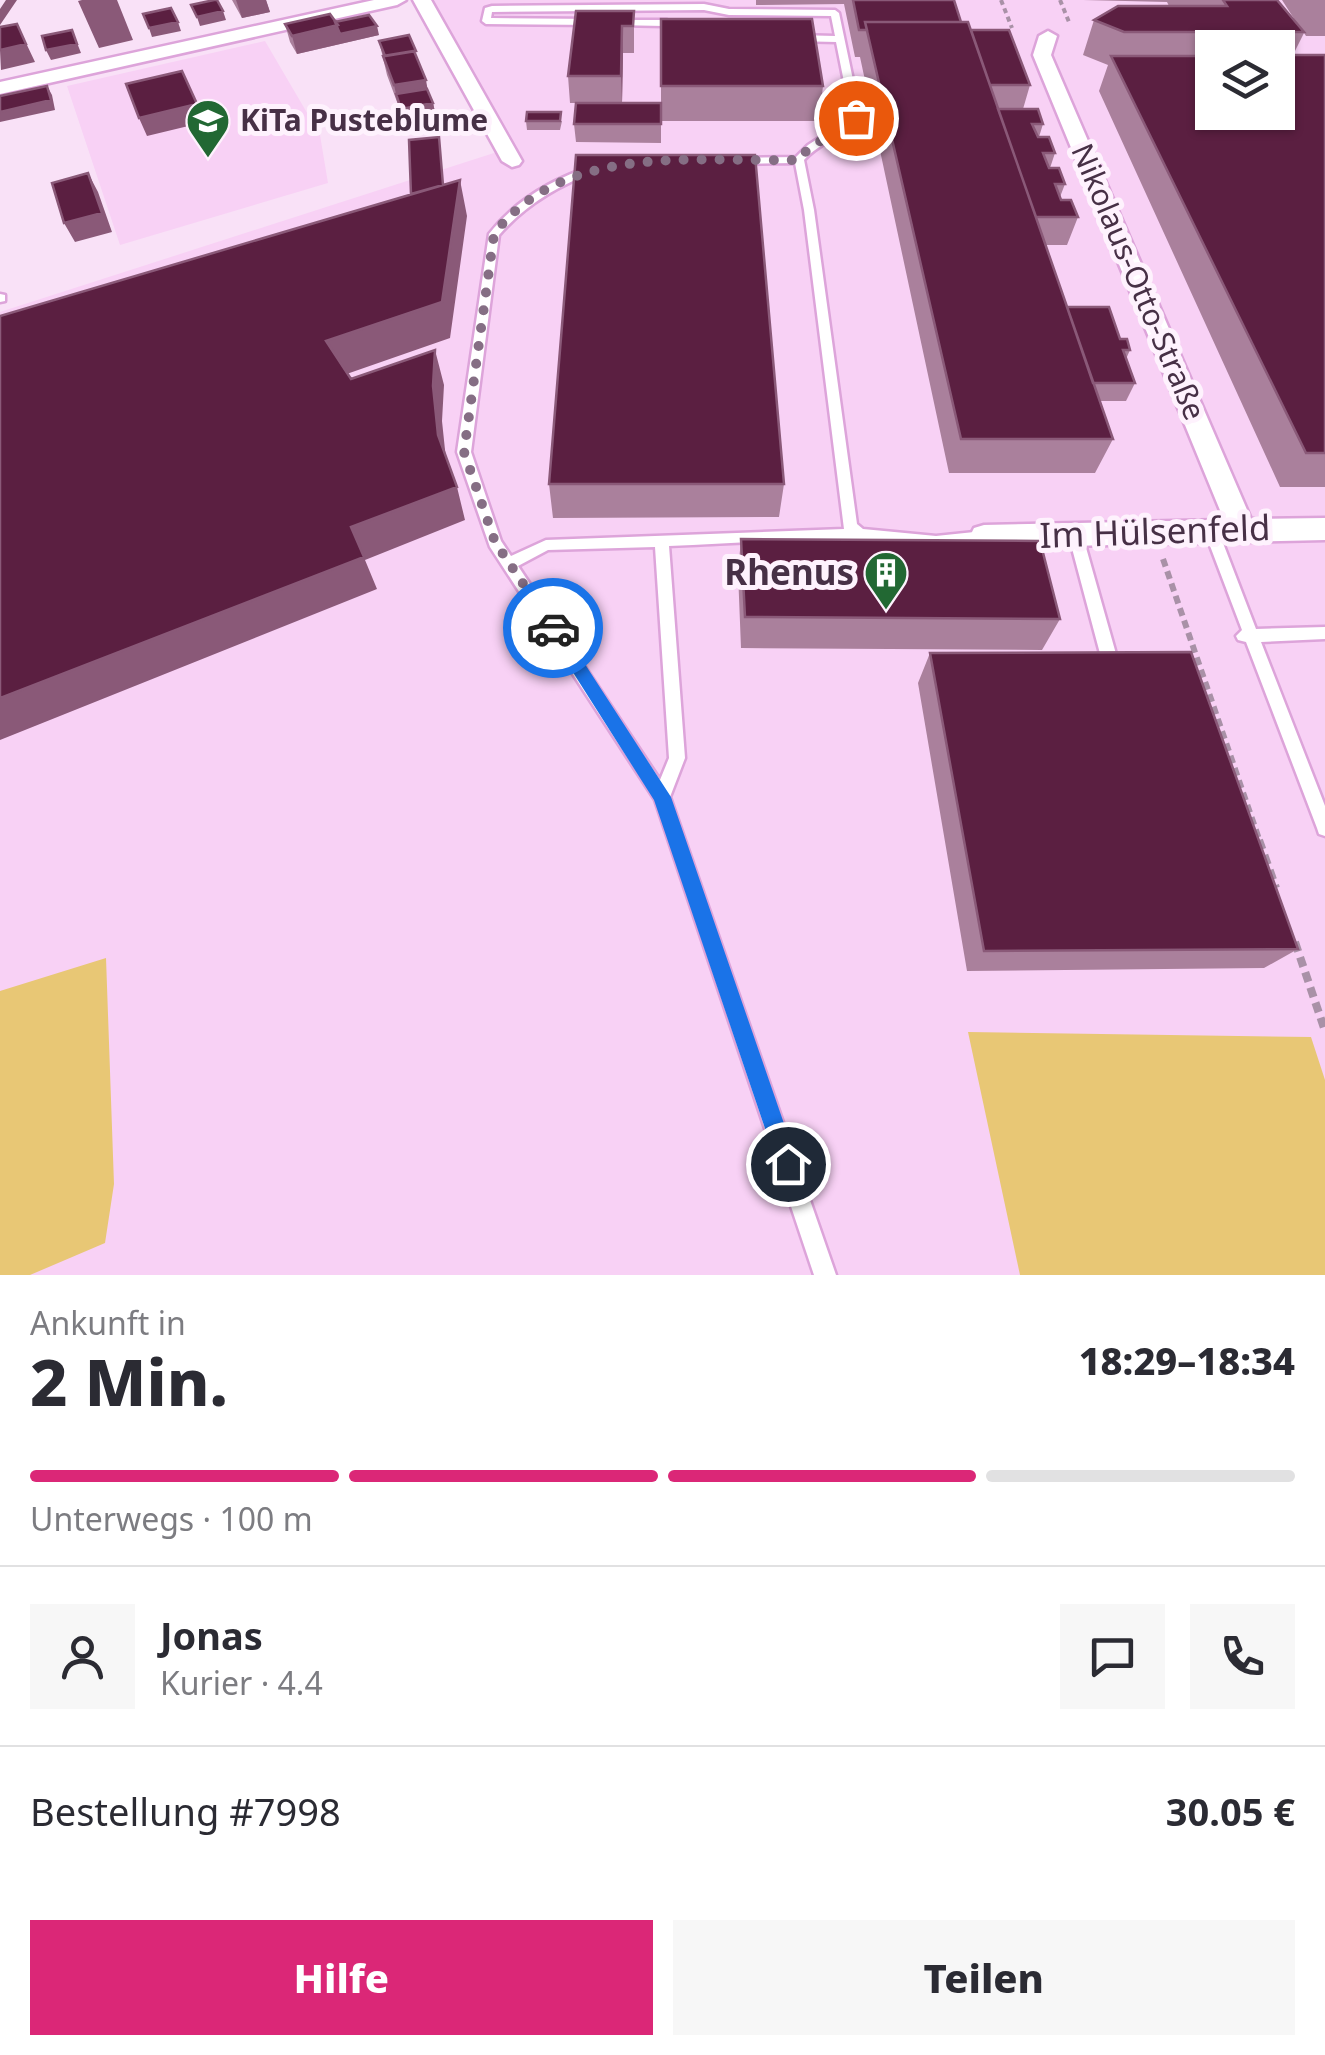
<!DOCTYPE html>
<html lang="de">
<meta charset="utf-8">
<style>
:root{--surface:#fff;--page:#f7f7f7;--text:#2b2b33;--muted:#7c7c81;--line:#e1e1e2;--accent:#db2777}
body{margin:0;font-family:"Noto Sans",sans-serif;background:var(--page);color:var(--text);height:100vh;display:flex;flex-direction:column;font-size:38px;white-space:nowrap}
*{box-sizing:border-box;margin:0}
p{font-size:32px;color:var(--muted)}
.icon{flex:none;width:55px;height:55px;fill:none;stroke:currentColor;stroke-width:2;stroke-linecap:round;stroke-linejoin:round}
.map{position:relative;height:1275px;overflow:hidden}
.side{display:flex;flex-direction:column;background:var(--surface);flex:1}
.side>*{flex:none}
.buttons{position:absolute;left:1195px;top:30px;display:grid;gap:20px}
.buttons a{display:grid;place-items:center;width:100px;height:100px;border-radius:0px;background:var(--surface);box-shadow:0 2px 8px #0004;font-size:50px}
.pin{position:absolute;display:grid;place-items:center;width:85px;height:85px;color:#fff;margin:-42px;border:5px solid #fff;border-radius:50%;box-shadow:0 2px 10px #0007}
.courier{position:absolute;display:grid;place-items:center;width:100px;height:100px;margin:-50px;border:8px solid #1a73e8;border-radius:50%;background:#fff;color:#222;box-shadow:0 2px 12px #0007}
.head em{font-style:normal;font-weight:800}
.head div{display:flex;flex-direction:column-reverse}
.head{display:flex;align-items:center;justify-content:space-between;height:170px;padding:0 30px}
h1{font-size:65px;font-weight:800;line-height:75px}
.bar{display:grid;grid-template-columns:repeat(4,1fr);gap:15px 10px;align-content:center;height:120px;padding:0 30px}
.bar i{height:12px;border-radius:8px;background:var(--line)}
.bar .active{background:var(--accent)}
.bar p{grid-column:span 4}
.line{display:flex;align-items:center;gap:25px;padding:0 30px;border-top:2px solid var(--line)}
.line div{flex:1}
.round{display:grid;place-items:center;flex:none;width:105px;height:105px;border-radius:0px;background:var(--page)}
.cta{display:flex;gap:20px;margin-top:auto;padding:20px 30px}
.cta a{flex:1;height:115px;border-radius:0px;background:var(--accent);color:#fff;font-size:40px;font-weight:800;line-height:115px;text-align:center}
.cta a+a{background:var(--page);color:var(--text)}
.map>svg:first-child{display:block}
</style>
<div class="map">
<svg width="1325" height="1275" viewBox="0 0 1325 1275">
<rect width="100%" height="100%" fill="#f9e1f7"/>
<!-- built -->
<path fill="#f8d1f5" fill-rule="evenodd" d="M 425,0 L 1325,0 L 1325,1275 L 0,1275 L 0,312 L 497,152 ZM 1212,48 L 1278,48 L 1278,112 L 1212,112 Z
M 265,41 L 320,135 L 328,183 L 120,245 L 67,86 Z"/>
<!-- green -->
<path fill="#e8c775" d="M 106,958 L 114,1184 L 105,1243 L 30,1275 L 0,1275 L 0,991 Z
M 968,1032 L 1311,1037 L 1325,1080 L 1325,1275 L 1020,1275 Z"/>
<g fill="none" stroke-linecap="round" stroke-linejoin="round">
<defs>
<path id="service" d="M 704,4 L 729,9 L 835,10 L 839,13 L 861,118 C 844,136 820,142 804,160 L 814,210 L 857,524 L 863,529 L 936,536 L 984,531 L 991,536 C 975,551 923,545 901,543 C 824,536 746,543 669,546 L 685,758 L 670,797 L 836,1275 L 814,1275 L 655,800 L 490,547 L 457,452 L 489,234 C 515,201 552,179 593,166 L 598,169 L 597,171 C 559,185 526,204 499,235 L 471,452 L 501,541 L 511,556 L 546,540 L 844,529 L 804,210 L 795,163 L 736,164 L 731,161 L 736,158 L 796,157 L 808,145 L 851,117 L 836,42 L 795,41 L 791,38 L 795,35 L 835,36 L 831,16 L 729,15 L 704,10 L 492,12 L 491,18 L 595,19 L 599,22 L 595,25 L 486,24 L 482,21 L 485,8 L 492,6 ZM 655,547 L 669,758 L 660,780 L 518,566 L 548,550 Z
M 618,20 L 667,20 L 670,21 L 677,33 L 670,35 L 664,26 L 615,25 L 615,21 Z
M 0,294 L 5,295 L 5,301 L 0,302 Z
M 1211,525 L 1218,530 L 1256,629 L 1325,627 L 1325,639 L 1261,642 L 1325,806 L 1325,836 L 1319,834 L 1317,828 L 1246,642 L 1238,640 L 1236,636 L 1242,630 L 1204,530 Z
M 1076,532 L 1083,537 L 1118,661 L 1115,666 L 1110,667 L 1105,666 L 1102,661 L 1069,537 Z"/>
<path id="minor" d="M 374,0 L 406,0 L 397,5 L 0,94 L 0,82 Z
M 413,0 L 431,0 L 522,161 L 519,165 L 512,167 L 502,161 Z
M 1048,31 L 1057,36 L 1051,55 L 1251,519 L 1325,518 L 1325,540 L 1027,547 L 974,544 L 970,536 L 974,528 L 984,525 L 1224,520 L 1033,55 L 1039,36 Z"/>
</defs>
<!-- service casing -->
<use href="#service" stroke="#dda4da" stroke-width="5"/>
<!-- minor casing -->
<use href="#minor" stroke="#dda4da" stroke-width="5"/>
<!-- path-far2 -->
<path stroke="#a991a7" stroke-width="4" stroke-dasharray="5 4" stroke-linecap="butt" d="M 1001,0 L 1012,28
M 1060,0 L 1069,22"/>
<!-- path-far1 -->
<path stroke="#a991a7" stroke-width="6" stroke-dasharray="8 5" stroke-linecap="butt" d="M 1163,559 L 1260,842"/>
<!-- path -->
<path stroke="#a991a7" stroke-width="8" stroke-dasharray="10 6" stroke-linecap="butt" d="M 1259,840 L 1276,888
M 1295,942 L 1325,1031"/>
<!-- service -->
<use href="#service" fill="#fff" fill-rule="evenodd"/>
<!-- minor -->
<use href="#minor" fill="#fff" fill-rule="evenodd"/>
</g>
<!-- wall -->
<path fill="#aa809c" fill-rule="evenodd" d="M 232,0 L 266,0 L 270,12 L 242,18 Z
M 756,0 L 954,0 L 961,22 L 1030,85 L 1023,109 L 1043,124 L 1039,137 L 1055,153 L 1050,168 L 1065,184 L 1060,197 L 1078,217 L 1067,245 L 1046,245 L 1067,307 L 1120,339 L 1130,350 L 1126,359 L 1135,383 L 1126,401 L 1100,401 L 1113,439 L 1095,473 L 949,473 L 860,57 L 855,57 L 844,4 L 756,5 Z
M 1083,0 L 1277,0 L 1300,28 L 1282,0 L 1325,0 L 1325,36 L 1306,36 L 1304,33 L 1293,55 L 1325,55 L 1325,487 L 1280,487 L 1099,91 L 1108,65 L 1083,55 L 1094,20 L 1169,6 L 1167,2 ZM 1212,48 L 1278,48 L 1278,112 L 1212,112 Z
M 634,11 L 634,53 L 623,53 L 622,103 L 661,103 L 661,19 L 823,86 L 819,121 L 661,121 L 661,116 L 661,143 L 576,142 L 574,124 L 576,103 L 570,103 L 568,76 Z
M 335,22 L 379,35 L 297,54 L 290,42 L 285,24 Z
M 379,41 L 417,60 L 433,103 L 435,112 L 403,118 L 387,75 Z
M 526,121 L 562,121 L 560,130 L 527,130 Z
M 549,484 L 784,484 L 779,517 L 553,518 Z
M 741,539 L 1060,619 L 1042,650 L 741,648 L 738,572 Z
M 930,653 L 1298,949 L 1264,968 L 967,971 L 918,683 Z"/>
<!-- shaded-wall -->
<path fill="#8a5978" d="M 6,0 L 17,0 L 0,25 L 0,9 Z
M 82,0 L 117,0 L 133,40 L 99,48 L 78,1 Z
M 236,0 L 266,0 L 270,12 L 242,18 Z
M 223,11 L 226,20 L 200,26 L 197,17 Z
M 178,22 L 181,31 L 152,37 L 149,28 Z
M 17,24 L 35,62 L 1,70 L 0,50 Z
M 338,25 L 377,26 L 379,35 L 297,54 L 292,36 Z
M 622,26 L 623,53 L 622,103 L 621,76 Z
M 72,30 L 81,53 L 51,60 L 46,50 Z
M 426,80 L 429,98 L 396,94 L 394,85 Z
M 47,86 L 52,95 L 55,110 L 0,122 L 0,112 Z
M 433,103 L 435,112 L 403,118 L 401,109 Z
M 197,104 L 205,122 L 147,136 L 139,118 Z
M 88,173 L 98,192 L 112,232 L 75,242 L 64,223 Z
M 460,180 L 467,216 L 450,338 L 338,377 L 326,341 Z
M 435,350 L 444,385 L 442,421 L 447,469 L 438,435 L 433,386 Z
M 457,487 L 465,520 L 365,560 L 377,589 L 0,740 L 0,698 L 351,527 Z"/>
<!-- building -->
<path fill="#5b1f41" stroke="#8a5978" stroke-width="2.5" d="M 214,0 L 217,0 L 223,11 L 197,17 L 191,5 Z
M 853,0 L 954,0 L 961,22 L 865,22 L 867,30 L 859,30 Z
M 1223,0 L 1277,0 L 1304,32 L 1124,32 L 1094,20 L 1118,6 L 1227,6 Z
M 171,8 L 178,22 L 149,28 L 143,14 Z
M 576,11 L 634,11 L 633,26 L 622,26 L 621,76 L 568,76 Z
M 330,14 L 338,25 L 292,36 L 285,24 Z
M 369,15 L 377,26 L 340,34 L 335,22 Z
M 661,19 L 812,19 L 823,86 L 661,86 Z
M 865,22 L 968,22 L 1113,439 L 961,439 Z
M 17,24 L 26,44 L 0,50 L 0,27 Z
M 72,30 L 77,44 L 46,50 L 42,36 Z
M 971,30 L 1009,30 L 1030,85 L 990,85 Z
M 409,35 L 416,51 L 385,56 L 379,41 Z
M 414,51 L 426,80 L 394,85 L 383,56 Z
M 1278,55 L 1325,55 L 1325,453 L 1306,453 L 1111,56 L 1212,56 L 1212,112 L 1278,112 Z
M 182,71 L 197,104 L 139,118 L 126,84 Z
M 47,86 L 51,100 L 0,112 L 0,96 Z
M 427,89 L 433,103 L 401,109 L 396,94 Z
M 576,103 L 661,103 L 661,124 L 574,124 Z
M 998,109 L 1038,109 L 1043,124 L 1032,124 L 1038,137 L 1049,137 L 1055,153 L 1043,153 L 1049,168 L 1059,168 L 1065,184 L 1055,184 L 1061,200 L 1071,200 L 1078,217 L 1036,217 Z
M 527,112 L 561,112 L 560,121 L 526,121 Z
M 439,137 L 443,185 L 411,194 L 409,140 Z
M 576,155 L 755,155 L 784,484 L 549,484 Z
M 88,173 L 102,213 L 64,223 L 52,183 Z
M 460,180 L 442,302 L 326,341 L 351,379 L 435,350 L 433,386 L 438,435 L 457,487 L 351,527 L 364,557 L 0,698 L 0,316 Z
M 1067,307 L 1109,307 L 1120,339 L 1127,339 L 1130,350 L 1123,350 L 1135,383 L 1093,383 Z
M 741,539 L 1040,541 L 1060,619 L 745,617 Z
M 1191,652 L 1298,949 L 984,951 L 930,653 Z"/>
<!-- route -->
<path fill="#1a73e8" d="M 553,622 L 559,624 L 671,797 L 798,1164 L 795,1172 L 788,1175 L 780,1172 L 777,1164 L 654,800 L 548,633 L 548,624 Z"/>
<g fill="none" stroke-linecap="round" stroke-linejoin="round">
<!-- done -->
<path stroke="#856e84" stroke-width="10" stroke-dasharray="0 18" d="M 553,628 L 495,542 L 464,452 L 494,234 C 564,142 697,162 799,160 C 813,138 839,137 856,118"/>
</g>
<!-- icons -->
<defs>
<symbol id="school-pin" viewBox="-11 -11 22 30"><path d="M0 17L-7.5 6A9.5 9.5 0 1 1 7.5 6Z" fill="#226833" stroke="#fef2fd"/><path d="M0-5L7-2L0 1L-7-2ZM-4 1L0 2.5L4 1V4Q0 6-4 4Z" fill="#fff"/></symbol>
<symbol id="building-pin" viewBox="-11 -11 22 30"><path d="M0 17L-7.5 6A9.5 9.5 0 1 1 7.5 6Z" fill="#226833" stroke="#fef2fd"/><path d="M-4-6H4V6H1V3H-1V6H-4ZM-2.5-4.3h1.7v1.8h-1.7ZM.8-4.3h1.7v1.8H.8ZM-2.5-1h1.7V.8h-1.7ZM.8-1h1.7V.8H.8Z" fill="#fff"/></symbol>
</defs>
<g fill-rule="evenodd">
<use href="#school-pin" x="183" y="96" width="50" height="68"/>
<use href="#building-pin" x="861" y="548" width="50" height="68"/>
</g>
<g text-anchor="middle" stroke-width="10" stroke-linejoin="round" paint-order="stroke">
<!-- far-poi labels -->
<g font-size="30" font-weight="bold" fill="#473046" stroke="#fef2fd" text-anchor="start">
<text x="240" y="131">KiTa Pusteblume</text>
</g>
<!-- far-street labels -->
<g font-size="30" fill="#473046" stroke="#fef2fd">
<text transform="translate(1138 282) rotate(67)" y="10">Nikolaus-Otto-Straße</text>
</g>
<!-- street labels -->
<g font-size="35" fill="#473046" stroke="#fef2fd">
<text transform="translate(1155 532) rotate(-2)" y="12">Im Hülsenfeld</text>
</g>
<!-- poi labels -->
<g font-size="35" font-weight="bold" fill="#473046" stroke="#fef2fd" text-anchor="end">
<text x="854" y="585">Rhenus</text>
</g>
</g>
</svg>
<div class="buttons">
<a><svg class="icon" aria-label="layers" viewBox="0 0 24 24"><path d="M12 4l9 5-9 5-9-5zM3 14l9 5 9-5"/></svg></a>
</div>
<div class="pin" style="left:856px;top:118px;background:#ea580c"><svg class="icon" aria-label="bag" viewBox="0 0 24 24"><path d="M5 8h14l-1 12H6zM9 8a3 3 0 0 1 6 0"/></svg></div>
<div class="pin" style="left:788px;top:1164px;background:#1f2937"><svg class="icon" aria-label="home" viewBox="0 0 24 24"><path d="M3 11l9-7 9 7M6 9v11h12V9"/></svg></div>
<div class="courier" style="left:553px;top:628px"><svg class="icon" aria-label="car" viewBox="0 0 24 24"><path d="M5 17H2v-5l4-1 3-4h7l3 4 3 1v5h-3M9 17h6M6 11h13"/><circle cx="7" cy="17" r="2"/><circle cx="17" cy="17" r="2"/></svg></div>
</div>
<section class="side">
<div class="head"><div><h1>2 Min.</h1><p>Ankunft in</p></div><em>18:29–18:34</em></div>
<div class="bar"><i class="active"></i><i class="active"></i><i class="active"></i><i></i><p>Unterwegs · 100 m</p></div>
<div class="line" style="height:180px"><a class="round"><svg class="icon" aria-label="person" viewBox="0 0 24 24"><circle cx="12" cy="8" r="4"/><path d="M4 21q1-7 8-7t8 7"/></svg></a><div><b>Jonas</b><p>Kurier · 4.4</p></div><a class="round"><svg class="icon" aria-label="chat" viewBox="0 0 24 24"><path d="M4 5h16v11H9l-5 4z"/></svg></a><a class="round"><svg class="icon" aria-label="phone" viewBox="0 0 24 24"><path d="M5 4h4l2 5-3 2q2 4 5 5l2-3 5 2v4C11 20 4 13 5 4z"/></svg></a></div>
<div class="line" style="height:130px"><div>Bestellung #7998</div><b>30.05 €</b></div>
<div class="cta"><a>Hilfe</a><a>Teilen</a></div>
</section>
